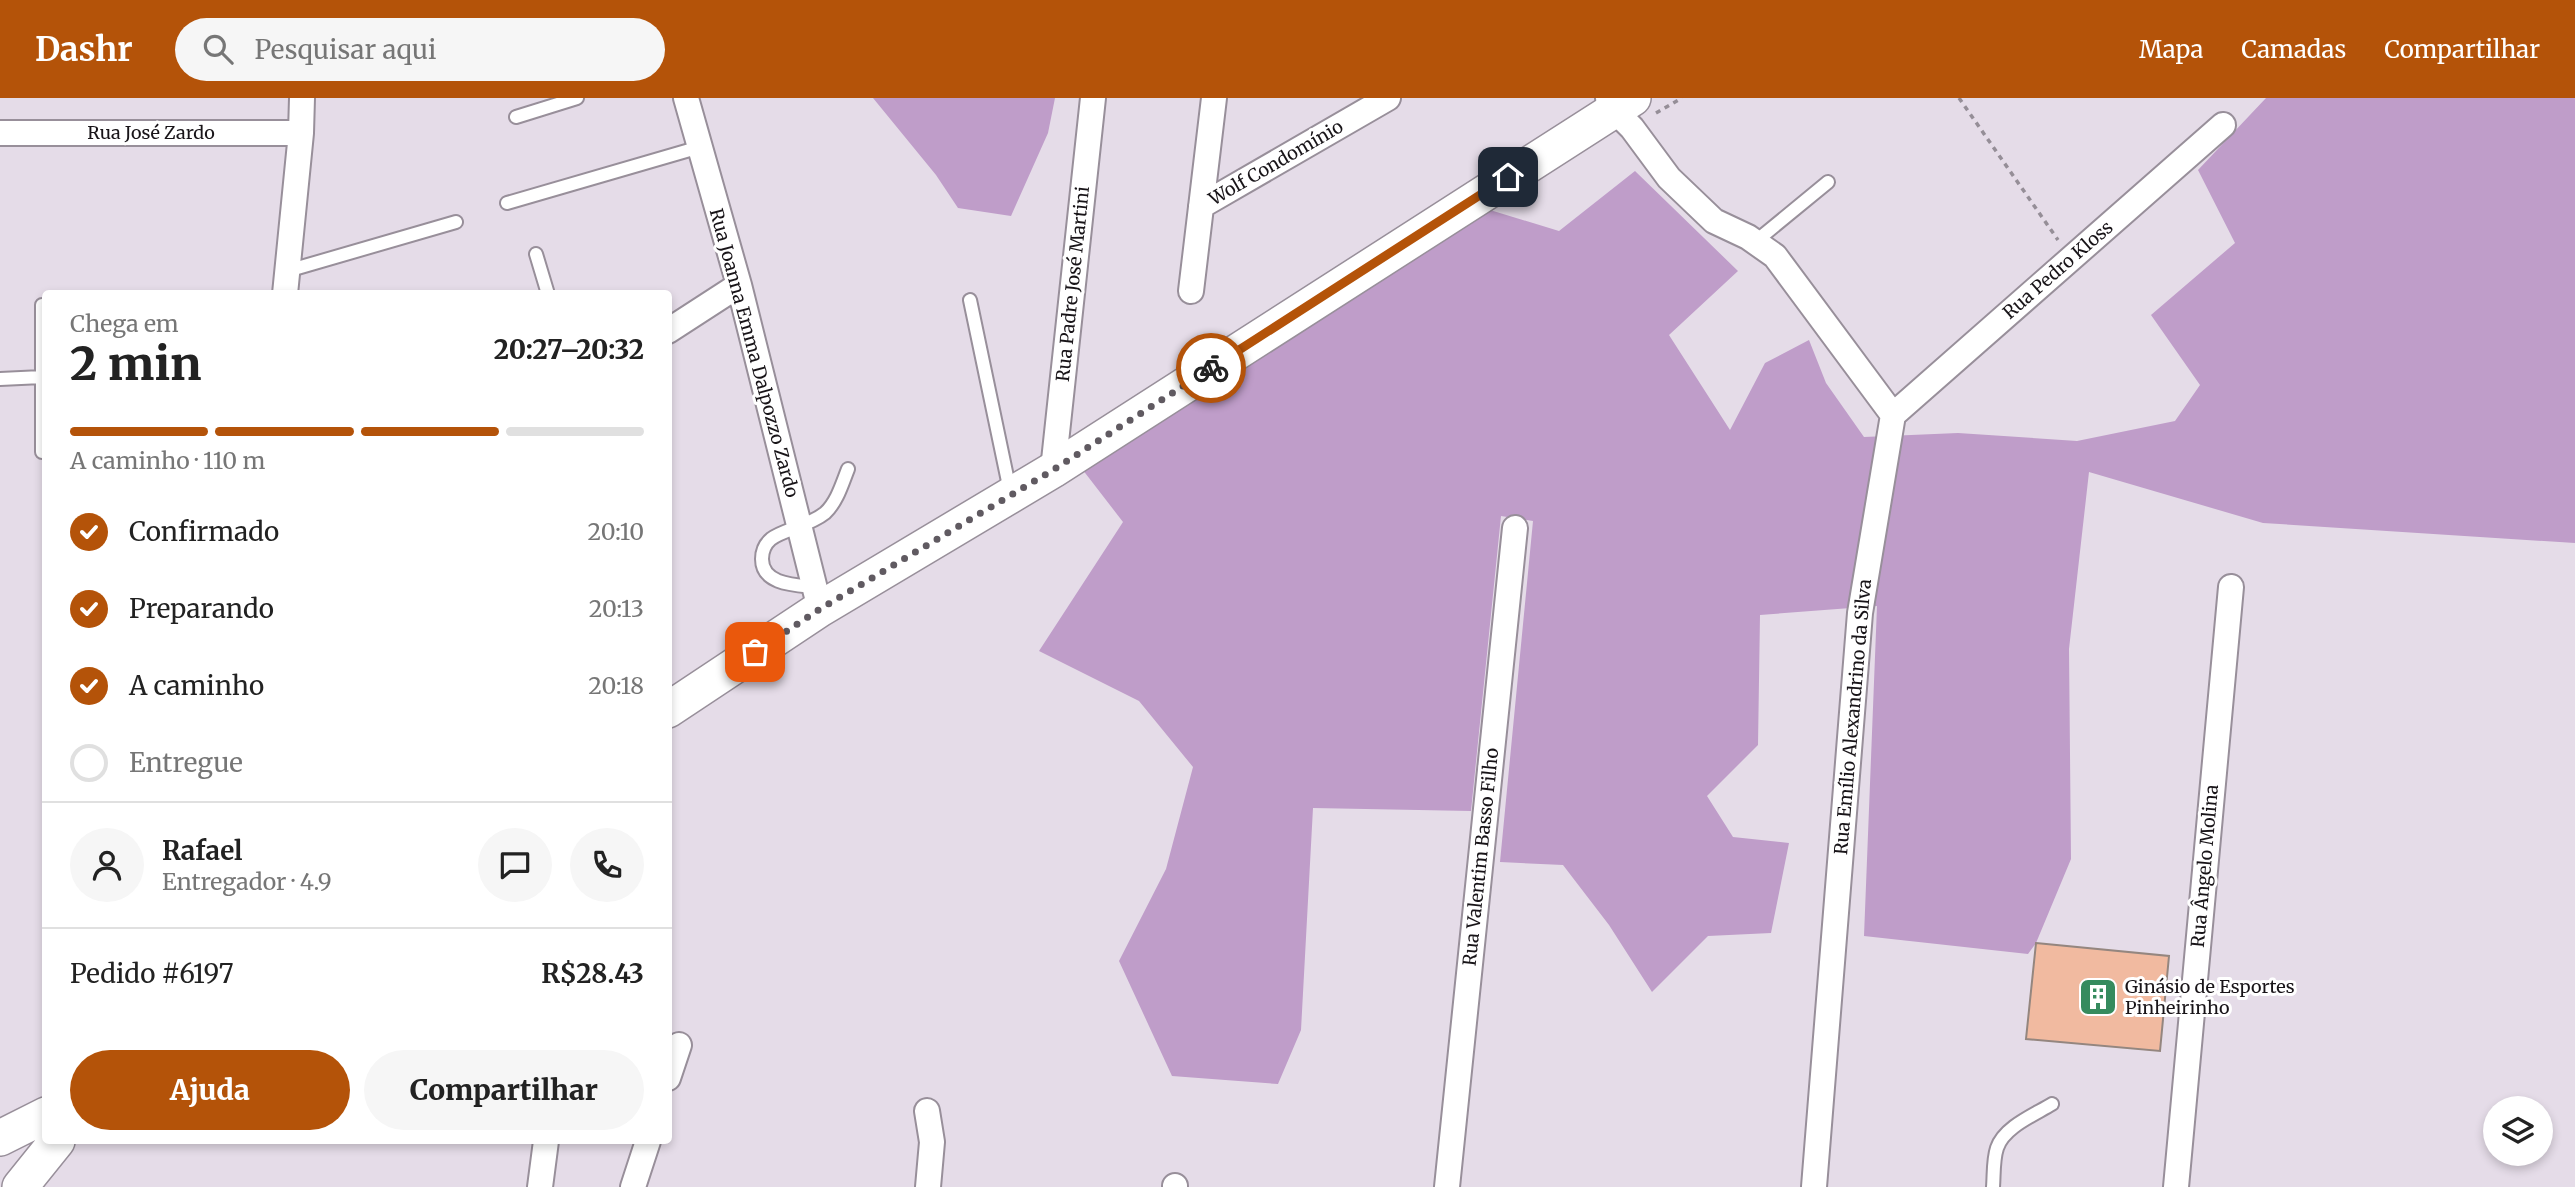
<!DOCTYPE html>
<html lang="pt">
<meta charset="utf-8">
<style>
:root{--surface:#fff;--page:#f6f6f6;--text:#222;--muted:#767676;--line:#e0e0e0;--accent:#b45309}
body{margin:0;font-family:Merriweather,serif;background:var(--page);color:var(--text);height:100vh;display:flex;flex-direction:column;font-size:26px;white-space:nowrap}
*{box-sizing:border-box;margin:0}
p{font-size:23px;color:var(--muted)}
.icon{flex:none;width:38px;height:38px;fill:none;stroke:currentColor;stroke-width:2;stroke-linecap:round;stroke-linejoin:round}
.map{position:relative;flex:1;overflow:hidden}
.details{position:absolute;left:42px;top:192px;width:630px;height:854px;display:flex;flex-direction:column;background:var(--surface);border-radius:7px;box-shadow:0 4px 10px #0003}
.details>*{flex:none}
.controls{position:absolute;left:2483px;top:998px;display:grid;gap:14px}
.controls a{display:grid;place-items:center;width:70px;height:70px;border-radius:50%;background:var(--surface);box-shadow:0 4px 10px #0003;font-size:35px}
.pin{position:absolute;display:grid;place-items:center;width:60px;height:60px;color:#fff;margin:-30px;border-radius:14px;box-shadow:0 4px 10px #0006}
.courier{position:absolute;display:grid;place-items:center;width:70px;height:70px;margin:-35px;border:5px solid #b45309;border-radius:50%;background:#fff;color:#222;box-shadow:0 2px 9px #0007}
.summary em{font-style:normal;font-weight:800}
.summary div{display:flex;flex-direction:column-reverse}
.summary{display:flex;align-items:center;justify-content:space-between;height:119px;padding:0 28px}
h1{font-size:46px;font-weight:800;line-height:52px}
.bar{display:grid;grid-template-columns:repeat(4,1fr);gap:10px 7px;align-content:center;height:84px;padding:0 28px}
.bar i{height:9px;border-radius:5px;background:var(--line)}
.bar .current{background:var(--accent)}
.bar p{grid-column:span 4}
.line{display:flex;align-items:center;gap:18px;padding:0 28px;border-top:2px solid var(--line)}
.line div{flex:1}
.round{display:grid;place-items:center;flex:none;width:74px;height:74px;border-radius:37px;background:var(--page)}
ol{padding:0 28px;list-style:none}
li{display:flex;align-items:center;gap:21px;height:77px}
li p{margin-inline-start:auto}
li .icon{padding:7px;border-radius:50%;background:var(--accent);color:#fff;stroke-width:4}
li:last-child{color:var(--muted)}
li i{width:38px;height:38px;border:4px solid var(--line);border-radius:50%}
.primary-button{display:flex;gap:14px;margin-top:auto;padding:14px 28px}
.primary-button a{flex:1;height:80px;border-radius:42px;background:var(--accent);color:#fff;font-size:28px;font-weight:800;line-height:80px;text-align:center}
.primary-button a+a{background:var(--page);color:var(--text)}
header{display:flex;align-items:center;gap:42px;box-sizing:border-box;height:98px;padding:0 35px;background:var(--accent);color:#fff}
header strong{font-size:33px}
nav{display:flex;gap:38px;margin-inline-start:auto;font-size:24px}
.search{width:490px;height:63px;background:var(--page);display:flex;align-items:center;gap:18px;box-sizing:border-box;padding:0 24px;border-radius:38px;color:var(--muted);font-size:26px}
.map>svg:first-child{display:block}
</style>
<header>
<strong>Dashr</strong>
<div class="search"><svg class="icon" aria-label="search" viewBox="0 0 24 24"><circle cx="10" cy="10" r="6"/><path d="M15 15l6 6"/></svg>Pesquisar aqui</div>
<nav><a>Mapa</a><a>Camadas</a><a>Compartilhar</a></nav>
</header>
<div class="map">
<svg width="2575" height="1089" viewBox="0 0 2575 1089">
<rect width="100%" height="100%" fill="#e5dce8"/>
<!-- forest -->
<path fill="#bf9dc9" d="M 873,0 L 1055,0 L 1048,35 L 1011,118 L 958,110 L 936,77 Z
M 2266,0 L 2575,0 L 2575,445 L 2263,425 L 2089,374 L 2069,551 L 2071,761 L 2036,845 L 2028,856 L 1864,838 L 1877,508 L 1760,517 L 1758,647 L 1707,698 L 1733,739 L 1789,745 L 1771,835 L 1708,838 L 1652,894 L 1609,827 L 1563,767 L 1500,764 L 1533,423 L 1501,418 L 1471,713 L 1313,710 L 1301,932 L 1278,986 L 1172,978 L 1119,863 L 1166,771 L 1193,669 L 1139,603 L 1039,553 L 1123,424 L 1079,367 L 1490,112 L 1559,133 L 1635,73 L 1738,173 L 1669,237 L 1730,332 L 1765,265 L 1809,242 L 1826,285 L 1864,339 L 1958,335 L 2077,343 L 2175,323 L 2200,287 L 2151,217 L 2235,145 L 2198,72 Z"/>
<!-- building -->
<path fill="#f1baa0" stroke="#94867f" stroke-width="2" d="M 2036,845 L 2169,858 L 2160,953 L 2026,941 Z"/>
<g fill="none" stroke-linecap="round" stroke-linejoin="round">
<defs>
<path id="lane" d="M 516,19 L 577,0
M 507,105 L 700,49
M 1755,144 L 1828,84
M 536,156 L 548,196
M 287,173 L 456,124
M 970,202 L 1010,393
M 42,207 L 42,354
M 0,281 L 42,279
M 815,489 C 796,487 762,487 762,461 C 762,453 764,447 771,441 C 782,432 809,428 825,415 C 837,404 842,386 848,371
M 1993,1089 C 1994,1077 1993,1062 1997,1050 C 2004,1029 2034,1017 2052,1006"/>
<path id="street" d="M 686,0 L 739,187 L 820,511
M 1608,0 L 1614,12 L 1632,30 L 1669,80 L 1714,123 L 1748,139 L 1775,158 L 1893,317 L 1860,515 L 1814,1089
M 0,35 L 301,35
M 1201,108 L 1388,0
M 1191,193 L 1214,0
M 285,196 L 301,35 L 302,0
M 668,233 L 739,187
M 1893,317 L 2223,27
M 1053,372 L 1093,0
M 668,980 L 679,947
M 927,1013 L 932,1044 L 928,1089
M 1175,1088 L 1175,1089
M 540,1089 L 546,1043
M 633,1089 L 648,1043
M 1447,1089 L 1515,430
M 2176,1089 L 2231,489"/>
<path id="secondary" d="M 668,612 L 820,511 L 1053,372 L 1633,0
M 0,1040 L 46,1017
M 20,1089 L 57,1043"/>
</defs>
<!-- lane casing -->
<use href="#lane" stroke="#988f9a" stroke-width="16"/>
<!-- street casing -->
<use href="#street" stroke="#988f9a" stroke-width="28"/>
<!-- secondary casing -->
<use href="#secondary" stroke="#988f9a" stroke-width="38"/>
<!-- path -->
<path stroke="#958e97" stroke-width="3.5" stroke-dasharray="5 5" stroke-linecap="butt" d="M 1959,0 L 2058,142
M 1656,15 L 1682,0"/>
<!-- lane -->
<use href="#lane" stroke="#fff" stroke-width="12"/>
<!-- street -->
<use href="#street" stroke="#fff" stroke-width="24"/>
<!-- secondary -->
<use href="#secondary" stroke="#fff" stroke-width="35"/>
</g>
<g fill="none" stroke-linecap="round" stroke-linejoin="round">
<!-- done -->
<path stroke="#605a61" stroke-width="7" stroke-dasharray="0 12.6" d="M 755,554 L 820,511 L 1053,372 L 1211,270"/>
<!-- route -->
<path stroke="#b45309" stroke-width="9" d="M 1211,270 L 1508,79"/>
</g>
<!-- icons -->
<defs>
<symbol id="building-square" viewBox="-11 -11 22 22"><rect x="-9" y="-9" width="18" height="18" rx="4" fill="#368b5e" stroke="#fff"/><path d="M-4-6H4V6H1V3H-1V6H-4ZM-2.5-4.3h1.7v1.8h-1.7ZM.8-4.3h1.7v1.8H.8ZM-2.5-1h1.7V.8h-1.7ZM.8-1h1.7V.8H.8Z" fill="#fff"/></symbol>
</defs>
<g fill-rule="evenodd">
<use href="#building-square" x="2076" y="877" width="44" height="44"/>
</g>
<g text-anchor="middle" stroke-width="6" stroke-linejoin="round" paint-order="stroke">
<!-- street labels -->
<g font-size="18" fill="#181418" stroke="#fff">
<text x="151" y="41">Rua José Zardo</text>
<text transform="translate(1276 65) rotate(-30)" y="6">Wolf Condomínio</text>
<text transform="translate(2058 172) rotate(-41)" y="6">Rua Pedro Kloss</text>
<text transform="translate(1073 186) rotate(-84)" y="6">Rua Padre José Martini</text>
<text transform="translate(754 255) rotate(75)" y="6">Rua Joanna Emma Dalpozzo Zardo</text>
<text transform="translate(1853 619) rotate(-85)" y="6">Rua Emílio Alexandrino da Silva</text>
<text transform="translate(1481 759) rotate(-84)" y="6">Rua Valentim Basso Filho</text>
<text transform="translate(2205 768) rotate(-85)" y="6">Rua Ângelo Molina</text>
</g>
<!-- poi labels -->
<g font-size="18" fill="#181418" stroke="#fff" text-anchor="start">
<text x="2125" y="895">Ginásio de Esportes<tspan x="2125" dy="21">Pinheirinho</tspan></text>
</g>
</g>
</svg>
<div class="controls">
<a><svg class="icon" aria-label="layers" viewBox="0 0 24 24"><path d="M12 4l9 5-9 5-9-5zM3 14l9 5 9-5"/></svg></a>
</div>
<div class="pin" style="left:755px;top:554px;background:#ea580c"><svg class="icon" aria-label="bag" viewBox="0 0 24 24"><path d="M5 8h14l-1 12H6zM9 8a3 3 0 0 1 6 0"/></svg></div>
<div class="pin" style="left:1508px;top:79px;background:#1f2937"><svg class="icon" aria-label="home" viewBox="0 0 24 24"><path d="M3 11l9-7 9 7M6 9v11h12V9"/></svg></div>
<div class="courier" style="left:1211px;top:270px"><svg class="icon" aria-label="bike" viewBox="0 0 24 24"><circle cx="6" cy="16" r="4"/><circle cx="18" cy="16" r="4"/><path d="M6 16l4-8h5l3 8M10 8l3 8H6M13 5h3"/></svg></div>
<section class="details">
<div class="summary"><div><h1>2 min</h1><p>Chega em</p></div><em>20:27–20:32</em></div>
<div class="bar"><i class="current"></i><i class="current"></i><i class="current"></i><i></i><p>A caminho · 110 m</p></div>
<ol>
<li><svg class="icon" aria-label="check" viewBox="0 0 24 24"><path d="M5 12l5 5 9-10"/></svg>Confirmado<p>20:10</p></li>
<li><svg class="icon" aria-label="check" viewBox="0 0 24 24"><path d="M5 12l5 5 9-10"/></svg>Preparando<p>20:13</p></li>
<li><svg class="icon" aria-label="check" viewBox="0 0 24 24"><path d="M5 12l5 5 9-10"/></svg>A caminho<p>20:18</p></li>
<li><i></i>Entregue</li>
</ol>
<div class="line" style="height:126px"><a class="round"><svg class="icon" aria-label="person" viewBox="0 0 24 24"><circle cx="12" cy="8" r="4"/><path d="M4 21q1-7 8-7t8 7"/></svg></a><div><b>Rafael</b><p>Entregador · 4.9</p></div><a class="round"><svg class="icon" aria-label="chat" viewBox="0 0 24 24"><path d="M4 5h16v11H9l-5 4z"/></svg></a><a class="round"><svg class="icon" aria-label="phone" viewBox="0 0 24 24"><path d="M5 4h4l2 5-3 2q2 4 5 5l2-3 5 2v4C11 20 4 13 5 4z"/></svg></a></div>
<div class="line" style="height:91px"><div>Pedido #6197</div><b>R$28.43</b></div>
<div class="primary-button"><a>Ajuda</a><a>Compartilhar</a></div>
</section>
</div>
